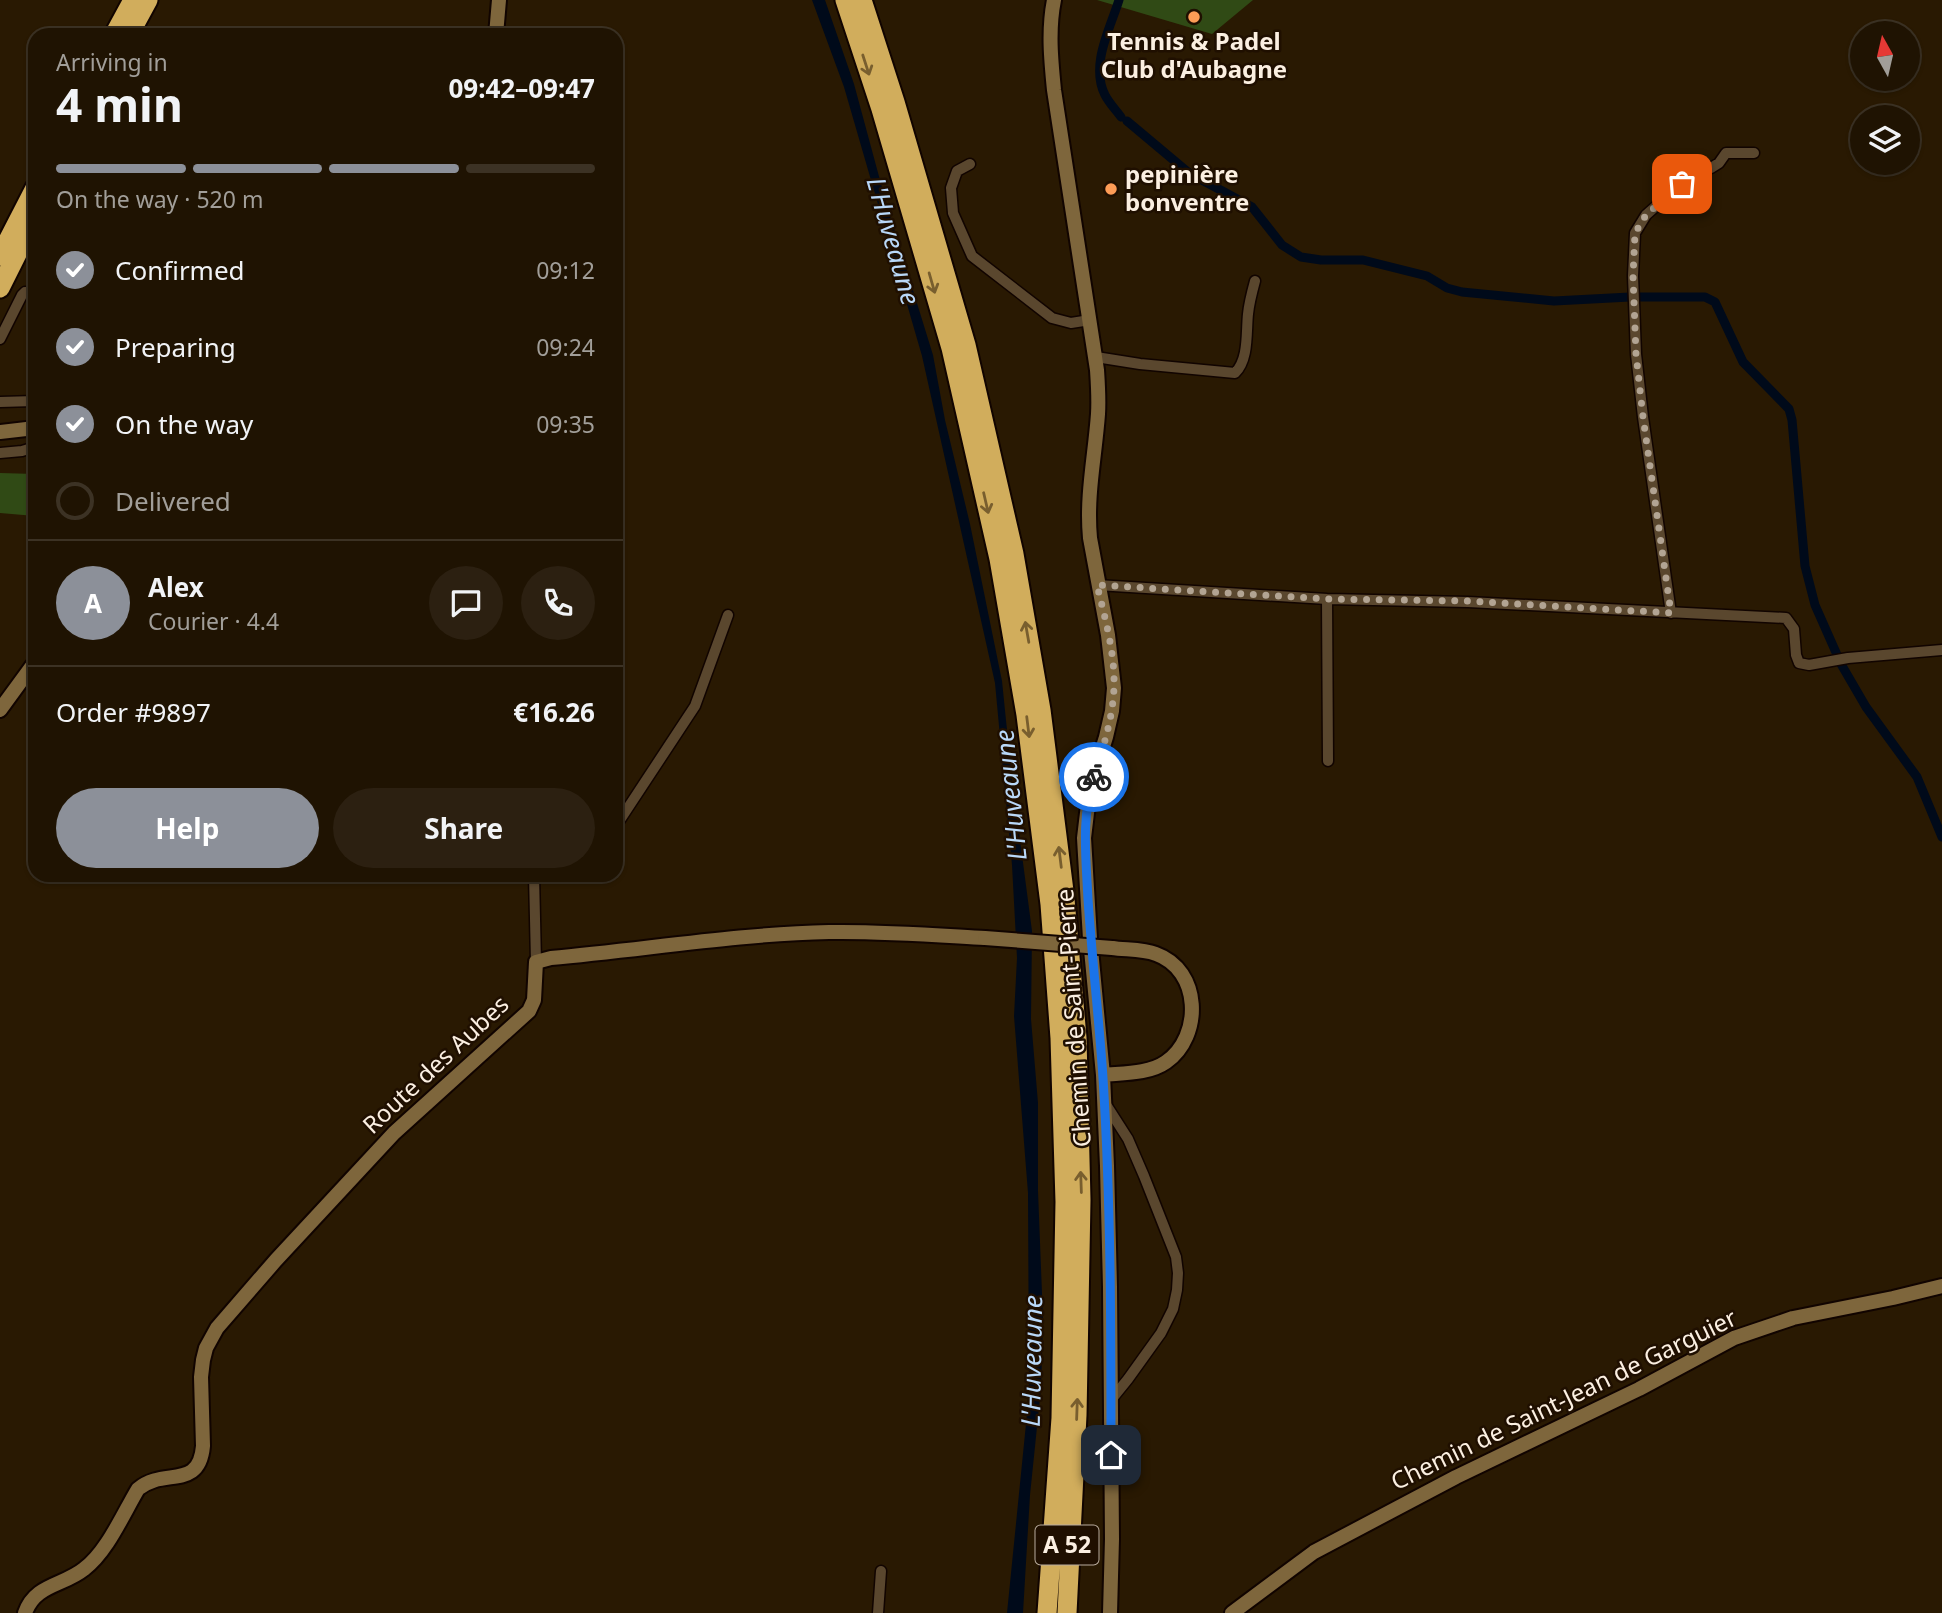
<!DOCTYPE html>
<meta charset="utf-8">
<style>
:root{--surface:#1f1302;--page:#2c2011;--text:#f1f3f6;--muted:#a19e99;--line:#3c3224;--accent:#8c9099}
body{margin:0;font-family:"Noto Sans",sans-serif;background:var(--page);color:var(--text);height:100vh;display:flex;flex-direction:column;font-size:26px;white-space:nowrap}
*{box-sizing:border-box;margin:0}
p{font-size:23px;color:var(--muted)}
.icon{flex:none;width:38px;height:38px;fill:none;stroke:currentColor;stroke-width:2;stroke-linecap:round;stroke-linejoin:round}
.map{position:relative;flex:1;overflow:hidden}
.panel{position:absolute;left:28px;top:28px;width:595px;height:854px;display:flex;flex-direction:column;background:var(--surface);border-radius:21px;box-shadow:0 2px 5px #0004,0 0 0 2px var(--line)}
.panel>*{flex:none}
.needle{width:46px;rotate:352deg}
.controls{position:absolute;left:1850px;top:21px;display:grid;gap:14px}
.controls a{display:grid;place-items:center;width:70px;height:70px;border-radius:50%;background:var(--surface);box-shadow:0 2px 5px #0004,0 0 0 2px var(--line);font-size:35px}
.pin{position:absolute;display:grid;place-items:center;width:60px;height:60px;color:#fff;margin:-30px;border-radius:14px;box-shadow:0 4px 10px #0006}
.courier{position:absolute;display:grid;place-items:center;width:70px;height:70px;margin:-35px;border:5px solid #1a73e8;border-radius:50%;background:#fff;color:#222;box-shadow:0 2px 9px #0007}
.head em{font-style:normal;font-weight:700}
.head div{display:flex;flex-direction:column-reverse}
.head{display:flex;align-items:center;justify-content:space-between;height:119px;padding:0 28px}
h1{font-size:46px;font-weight:700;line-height:52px}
.bar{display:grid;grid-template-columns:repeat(4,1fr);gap:10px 7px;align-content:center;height:84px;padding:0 28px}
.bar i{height:9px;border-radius:5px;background:var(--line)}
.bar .on{background:var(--accent)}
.bar p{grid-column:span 4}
.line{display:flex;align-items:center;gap:18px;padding:0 28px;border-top:2px solid var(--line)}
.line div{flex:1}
.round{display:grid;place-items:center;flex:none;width:74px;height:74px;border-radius:37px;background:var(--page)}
ol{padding:0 28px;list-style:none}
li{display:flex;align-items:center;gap:21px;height:77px}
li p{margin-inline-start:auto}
li .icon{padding:7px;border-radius:50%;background:var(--accent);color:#fff;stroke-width:4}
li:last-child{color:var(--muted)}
li i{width:38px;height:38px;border:4px solid var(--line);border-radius:50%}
.primary-button{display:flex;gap:14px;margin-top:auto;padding:14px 28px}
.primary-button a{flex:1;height:80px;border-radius:42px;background:var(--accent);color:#fff;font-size:28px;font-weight:700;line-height:80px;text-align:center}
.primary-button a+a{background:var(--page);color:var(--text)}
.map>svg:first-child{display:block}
</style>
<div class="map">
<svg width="1942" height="1613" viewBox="0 0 1942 1613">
<rect width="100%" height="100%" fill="#291902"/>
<!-- pitch -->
<path fill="#304a15" d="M 1097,0 L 1253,0 L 1212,34 Z
M 0,473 L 35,474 L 35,516 L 0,513 Z"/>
<!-- water -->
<path fill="#000a1a" d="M 812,0 L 825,0 L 854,84 L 887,206 L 933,355 L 945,420 L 970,524 L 1002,681 L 1012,779 L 1032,931 L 1031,1019 L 1038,1103 L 1038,1191 L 1043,1319 L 1041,1388 L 1030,1495 L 1023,1613 L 1007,1613 L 1029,1394 L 1028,1193 L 1014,1016 L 1017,958 L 1012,865 L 995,683 L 922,356 L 844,87 Z"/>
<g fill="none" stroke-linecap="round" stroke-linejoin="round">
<!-- canal -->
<path stroke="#000a1a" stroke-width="9" d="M 1119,0 C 1110,29 1090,65 1105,95 C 1109,103 1116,110 1121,117
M 1127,121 L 1189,173 L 1252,207 L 1282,245 L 1301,257 L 1321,260 L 1363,260 L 1427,276 L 1447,288 L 1462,292 L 1554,301 L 1630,297
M 1635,297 L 1705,297 L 1715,302 L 1743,362 L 1789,409 L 1792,420 L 1805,566 L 1815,605 L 1838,657
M 1841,664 L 1866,707 L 1917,777 L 1942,837"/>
<defs>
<path id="street" d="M 970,164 L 957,171 L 951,188 L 953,213 L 972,256 L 1052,318 L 1071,323 L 1090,320
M 0,339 L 22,295 L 25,292 L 35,293
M 1096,357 L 1140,364 L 1235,373 C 1249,359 1246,333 1248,314 C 1249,303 1252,292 1255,281
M 0,402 L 35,401
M 0,453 L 22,451 L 35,447
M 1097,585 L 1327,599 L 1468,602 L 1786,618 L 1794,629 L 1796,655 L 1799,663 L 1809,665 L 1848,658 L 1942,650
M 1327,599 L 1328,761
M 1671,613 L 1643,417 L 1636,354 L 1633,276 L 1635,233 L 1646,215 L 1697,170 L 1711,168 L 1719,163 L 1726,153 L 1754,153
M 616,826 L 695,706 L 728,615
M 534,875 L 536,962
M 1105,1103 L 1128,1139 L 1144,1176 L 1176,1257 L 1178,1273 L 1177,1290 L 1173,1309 L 1161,1333 L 1128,1379 L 1111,1400
M 878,1613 L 881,1571"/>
<path id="secondary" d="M 1054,0 C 1048,30 1051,60 1054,90 L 1097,370 C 1098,385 1099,399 1098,414 C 1095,456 1086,496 1090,538 L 1108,635 L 1114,688 L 1112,711 L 1106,737 L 1090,788 L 1084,838 L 1090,939 L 1103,1075 L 1107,1166 L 1110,1287 L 1112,1539 L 1110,1613
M 496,35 L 499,0
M 0,432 L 35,428
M 0,710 L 35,662
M 1103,1075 C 1123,1073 1149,1074 1166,1062 C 1203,1036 1201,970 1156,954 C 1143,949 1126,950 1112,948
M 25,1613 C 35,1584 63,1586 84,1569 C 107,1552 123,1514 138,1489 C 164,1467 199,1491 203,1446 L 201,1377 L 203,1360 L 206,1348 L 217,1328 L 276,1260 L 394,1133 L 529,1011 L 534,1000 L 536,962 L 551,958 C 643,950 736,934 829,932 C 881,931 933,935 985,938
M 1232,1613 L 1314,1552 L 1456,1477 L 1639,1389 L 1734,1338 L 1793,1318 L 1893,1298 L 1942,1286"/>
<path id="highway" d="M 845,0 L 881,109 L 951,348 L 999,559 L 1026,715 L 1050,904 L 1060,1038 L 1065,1202 L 1061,1418 L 1047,1613
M 862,0 L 895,102 L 966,345 L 1014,554 L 1041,710 L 1065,899 L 1077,1038 L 1081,1200 L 1077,1415 L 1067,1613
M 114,35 L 133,0
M 129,35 L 148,0
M 0,256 L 35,188
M 0,288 L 35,218"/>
</defs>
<!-- street casing -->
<use href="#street" stroke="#110400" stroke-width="13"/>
<!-- secondary casing -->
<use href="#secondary" stroke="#110400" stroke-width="18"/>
<!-- highway casing -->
<use href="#highway" stroke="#110400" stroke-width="23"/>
<!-- street -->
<use href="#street" stroke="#5a472e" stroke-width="10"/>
<!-- secondary -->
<use href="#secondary" stroke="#7e663c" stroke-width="14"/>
<!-- highway -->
<use href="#highway" stroke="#d1ad5c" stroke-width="19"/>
<defs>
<path id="secondary-bridge" d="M 985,938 L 1112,948"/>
</defs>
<!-- secondary-bridge casing -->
<use href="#secondary-bridge" stroke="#110400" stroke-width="18" stroke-linecap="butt"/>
<!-- secondary-bridge -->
<use href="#secondary-bridge" stroke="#7e663c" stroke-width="14"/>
</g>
<!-- one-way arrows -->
<defs><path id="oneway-shaft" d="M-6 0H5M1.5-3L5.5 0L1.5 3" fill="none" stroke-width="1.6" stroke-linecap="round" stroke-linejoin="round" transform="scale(1.75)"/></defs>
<g stroke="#785e2e">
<use href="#oneway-shaft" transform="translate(866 65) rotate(72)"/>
<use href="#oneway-shaft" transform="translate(932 283) rotate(74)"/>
<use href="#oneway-shaft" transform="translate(986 503) rotate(77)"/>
<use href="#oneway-shaft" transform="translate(1027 632) rotate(-100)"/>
<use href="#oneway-shaft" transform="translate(1028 727) rotate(83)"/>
<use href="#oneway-shaft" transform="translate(1060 857) rotate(-97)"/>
<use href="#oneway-shaft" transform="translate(1081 1182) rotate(-92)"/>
<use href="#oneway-shaft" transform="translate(1077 1409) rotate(-88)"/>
</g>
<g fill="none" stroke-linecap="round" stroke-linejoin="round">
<!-- done -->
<path stroke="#b2a493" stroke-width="7" stroke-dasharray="0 12.6" d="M 1094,777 C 1103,748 1113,718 1114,687 C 1115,653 1105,618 1097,585 L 1327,599 L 1468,601 L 1671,613 L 1643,417 L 1636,354 L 1633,276 L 1635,233 L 1646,215 L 1682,184"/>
<!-- route -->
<path stroke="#1a73e8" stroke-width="9" d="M 1094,777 C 1081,817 1086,858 1088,899 C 1092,959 1099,1018 1103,1078 C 1111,1204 1111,1330 1111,1455"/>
</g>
<!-- markers -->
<g fill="#fd9c56" stroke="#1f0f00" stroke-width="2.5">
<circle cx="1194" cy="17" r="7"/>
<circle cx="1111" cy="189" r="7"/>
</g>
<g text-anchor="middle" stroke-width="5" stroke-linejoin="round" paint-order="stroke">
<!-- shield labels -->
<rect fill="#1f0f00" stroke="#b9ac9e" stroke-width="2" x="1035.5" y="1525.5" width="63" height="39" rx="5"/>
<g font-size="23" font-weight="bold" fill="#fbefe1">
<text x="1067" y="1553">A 52</text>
</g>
<!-- poi labels -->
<g font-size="24" font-weight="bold" fill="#fbefe1" stroke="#1f0f00">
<text x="1194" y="50">Tennis &amp; Padel<tspan x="1194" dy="28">Club d'Aubagne</tspan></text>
<text x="1125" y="183" text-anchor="start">pepinière<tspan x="1125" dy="28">bonventre</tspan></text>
</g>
<!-- street labels -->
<g font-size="24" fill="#fbefe1" stroke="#1f0f00">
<text transform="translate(1074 1018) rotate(-94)" y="8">Chemin de Saint-Pierre</text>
<text transform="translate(436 1065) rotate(-43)" y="8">Route des Aubes</text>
<text transform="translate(1564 1400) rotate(-26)" y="8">Chemin de Saint-Jean de Garguier</text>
</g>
<!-- water labels -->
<g font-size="26" font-style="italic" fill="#b9d8f8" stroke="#1f0f00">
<text transform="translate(893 241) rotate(74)" y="9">L'Huveaune</text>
<text transform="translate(1011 795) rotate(-96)" y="9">L'Huveaune</text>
<text transform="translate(1032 1361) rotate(-89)" y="9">L'Huveaune</text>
</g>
</g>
</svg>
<div class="controls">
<a><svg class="needle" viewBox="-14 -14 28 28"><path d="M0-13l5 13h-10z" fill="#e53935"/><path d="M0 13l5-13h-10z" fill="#a19e99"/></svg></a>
<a><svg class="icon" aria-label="layers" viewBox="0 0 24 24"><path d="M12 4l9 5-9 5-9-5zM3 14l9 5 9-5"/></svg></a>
</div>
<div class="pin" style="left:1682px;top:184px;background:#ea580c"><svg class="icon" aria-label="bag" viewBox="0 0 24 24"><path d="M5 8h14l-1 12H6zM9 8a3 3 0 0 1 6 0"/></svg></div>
<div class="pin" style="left:1111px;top:1455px;background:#1f2937"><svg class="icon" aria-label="home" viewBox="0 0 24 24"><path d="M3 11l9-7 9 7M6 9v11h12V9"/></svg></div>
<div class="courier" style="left:1094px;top:777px"><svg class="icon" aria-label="bike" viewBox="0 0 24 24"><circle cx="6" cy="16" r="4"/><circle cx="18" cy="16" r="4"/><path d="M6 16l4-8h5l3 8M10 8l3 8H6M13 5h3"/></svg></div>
<section class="panel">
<div class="head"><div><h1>4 min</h1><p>Arriving in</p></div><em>09:42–09:47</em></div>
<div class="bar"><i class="on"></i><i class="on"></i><i class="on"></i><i></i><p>On the way · 520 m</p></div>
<ol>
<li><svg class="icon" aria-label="check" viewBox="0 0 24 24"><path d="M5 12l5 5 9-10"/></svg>Confirmed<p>09:12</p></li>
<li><svg class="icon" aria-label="check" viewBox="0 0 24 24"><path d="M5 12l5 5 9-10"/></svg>Preparing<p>09:24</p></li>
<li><svg class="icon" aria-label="check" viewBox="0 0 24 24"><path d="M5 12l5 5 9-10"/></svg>On the way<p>09:35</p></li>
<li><i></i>Delivered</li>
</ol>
<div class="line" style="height:126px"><b class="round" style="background:var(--accent);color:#fff">A</b><div><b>Alex</b><p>Courier · 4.4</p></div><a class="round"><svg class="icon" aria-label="chat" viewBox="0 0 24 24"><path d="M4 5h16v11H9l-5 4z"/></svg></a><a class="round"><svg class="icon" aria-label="phone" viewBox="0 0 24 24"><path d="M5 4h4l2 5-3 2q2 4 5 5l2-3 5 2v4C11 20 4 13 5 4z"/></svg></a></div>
<div class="line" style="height:91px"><div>Order #9897</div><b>€16.26</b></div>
<div class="primary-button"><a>Help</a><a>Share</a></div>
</section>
</div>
